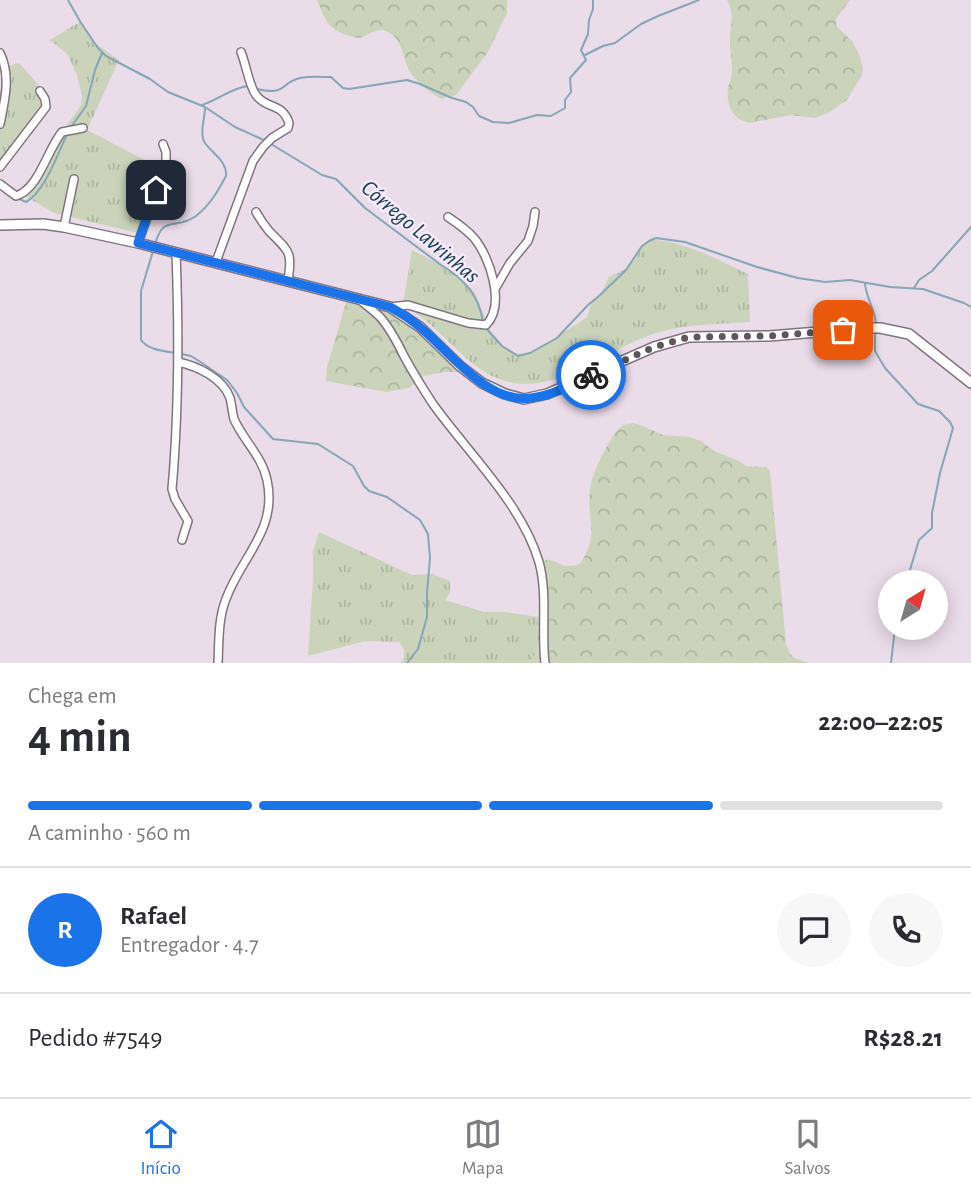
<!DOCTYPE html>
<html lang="pt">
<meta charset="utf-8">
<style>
:root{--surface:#fff;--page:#f7f7f7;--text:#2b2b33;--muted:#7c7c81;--line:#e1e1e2;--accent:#1a73e8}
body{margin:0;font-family:"Alegreya Sans",sans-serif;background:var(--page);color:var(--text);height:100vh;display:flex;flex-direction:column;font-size:26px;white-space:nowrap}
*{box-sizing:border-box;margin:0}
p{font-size:23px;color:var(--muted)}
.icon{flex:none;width:38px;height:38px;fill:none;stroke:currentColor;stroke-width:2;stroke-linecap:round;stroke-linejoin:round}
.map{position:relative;height:663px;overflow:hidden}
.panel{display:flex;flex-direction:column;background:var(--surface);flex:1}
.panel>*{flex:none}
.needle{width:46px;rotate:37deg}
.tools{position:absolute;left:878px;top:570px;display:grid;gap:14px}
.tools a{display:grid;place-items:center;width:70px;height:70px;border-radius:50%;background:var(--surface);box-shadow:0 4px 18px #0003;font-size:35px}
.pin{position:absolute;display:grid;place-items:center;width:60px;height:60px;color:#fff;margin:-30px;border-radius:14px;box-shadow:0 4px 10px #0006}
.courier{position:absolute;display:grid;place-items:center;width:70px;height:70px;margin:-35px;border:5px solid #1a73e8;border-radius:50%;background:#fff;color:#222;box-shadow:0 2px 9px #0007}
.head em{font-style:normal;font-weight:700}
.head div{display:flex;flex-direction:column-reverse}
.head{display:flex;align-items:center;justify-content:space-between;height:119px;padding:0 28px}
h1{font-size:46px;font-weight:700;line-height:52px}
.bar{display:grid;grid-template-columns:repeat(4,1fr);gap:10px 7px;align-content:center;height:84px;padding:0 28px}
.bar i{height:9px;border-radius:5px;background:var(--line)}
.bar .on{background:var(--accent)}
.bar p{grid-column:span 4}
.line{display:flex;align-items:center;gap:18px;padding:0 28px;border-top:2px solid var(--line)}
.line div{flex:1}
.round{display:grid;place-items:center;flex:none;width:74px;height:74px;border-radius:37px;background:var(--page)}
.menu{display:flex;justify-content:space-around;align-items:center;height:98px;border-top:2px solid var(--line);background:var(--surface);font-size:19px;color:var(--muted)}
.menu a{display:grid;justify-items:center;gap:4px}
.menu .on{color:var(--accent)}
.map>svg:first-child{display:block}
</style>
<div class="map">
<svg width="971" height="663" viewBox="0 0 971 663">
<defs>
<pattern id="grass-tufts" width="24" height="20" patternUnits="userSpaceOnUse" patternTransform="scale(1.75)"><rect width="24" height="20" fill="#cbd4bb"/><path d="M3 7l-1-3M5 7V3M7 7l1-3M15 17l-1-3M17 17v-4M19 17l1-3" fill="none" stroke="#adb5a0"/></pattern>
<pattern id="forest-crowns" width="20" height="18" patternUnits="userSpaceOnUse" patternTransform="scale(1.75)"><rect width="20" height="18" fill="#cbd4bb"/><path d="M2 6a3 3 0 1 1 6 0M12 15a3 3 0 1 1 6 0" fill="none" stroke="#adb5a0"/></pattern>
</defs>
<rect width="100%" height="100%" fill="#eadce9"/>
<!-- grass -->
<path fill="url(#grass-tufts)" d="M 81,21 L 95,43 L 119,60 L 87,130 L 170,173 L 146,235 L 54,213 L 25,196 L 49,151 L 81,105 L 82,96 L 77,75 L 68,55 L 50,40 Z
M 19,63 L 42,89 L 44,107 L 0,162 L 0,115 L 5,92 L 8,66 Z
M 654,240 C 687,242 718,260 748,274 L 750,322 C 720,324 689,324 660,332 C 604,347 551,406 490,375 C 469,364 451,343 433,327 C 424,319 414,311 403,304 L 412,250 L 456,273 L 475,293 L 490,330 L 499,345 L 512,353 L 528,354 L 559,336 L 587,317 L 592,301 L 601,294 L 609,277 L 626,269 L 634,261 L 644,243 Z
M 319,532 L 412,575 L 432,574 L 450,581 L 450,593 L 445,600 L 484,612 L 505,612 L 538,617 L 537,649 L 530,663 L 399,663 L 404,660 L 404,649 L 399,642 L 365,641 L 308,656 L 313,579 L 313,551 Z"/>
<!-- forest -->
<path fill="url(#forest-crowns)" d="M 317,0 L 507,0 L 507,13 L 488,52 L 456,95 L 441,99 C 431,93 419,84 412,75 C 402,61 405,41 388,32 C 379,27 371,33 363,37 C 358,39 353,37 347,35 C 327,29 324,17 317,0 Z
M 727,0 L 850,0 L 836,19 L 836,26 L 852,41 L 859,54 L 863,68 L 862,75 L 847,100 L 830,112 L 815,118 L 791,115 L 749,123 C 732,119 726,105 728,88 C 729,83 732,78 732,72 C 733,63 730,53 730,44 C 729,27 736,17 727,0 Z
M 347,299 L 382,307 L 412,321 L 463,372 L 444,372 L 423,376 L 409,388 L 386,392 L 326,381 L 327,367 Z
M 633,423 L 643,426 L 663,435 L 689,437 L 701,441 L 714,451 L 739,461 L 746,466 L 766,467 L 770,471 L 786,644 C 793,662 794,657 809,663 L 530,663 L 537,649 L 540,577 L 538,568 C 549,551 554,565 568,566 C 573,566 576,565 580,564 C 602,531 584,517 591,484 C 593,472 612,432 622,426 C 625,424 629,424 633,423 Z"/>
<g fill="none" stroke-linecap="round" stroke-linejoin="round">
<!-- stream -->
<path stroke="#84a6b7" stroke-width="2" d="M 68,0 L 81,23 L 98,48 L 106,56 L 150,79 L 168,92 L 205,107 L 235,127 L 266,141
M 585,55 L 603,46 L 615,43 L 641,24 L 658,16 L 699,0
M 257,89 C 288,96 279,83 300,78 C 310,76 321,77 331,77 L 343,88 L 349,89 L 407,80 L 420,84 L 452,98 L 466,102 L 473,107 L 479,116 L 493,122 L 509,123 L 537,115 L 551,116 L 565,108 L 565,100 L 571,92 L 570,78 L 586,60 L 581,50 L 588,34 L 589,20 L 593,9 L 593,0
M 202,105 C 218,100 231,88 248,86
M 71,127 L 86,106 L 95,70 L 102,53
M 271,144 L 322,175 L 336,179 L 365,208 L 441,265 C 464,279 479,295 483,322
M 17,198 L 26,202 C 45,192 59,151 68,132
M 155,245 C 163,213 176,231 196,216 C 210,205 218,191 226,176 C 228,162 212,153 205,143 C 199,134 205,118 205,108
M 153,251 L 141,291 L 141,340 C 148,350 164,351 176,353
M 865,283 C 866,298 875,309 876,324
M 914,288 L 919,280 L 932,271 L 971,227
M 485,327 L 502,346 L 518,356 L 530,353 L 557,338 L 588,305 L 599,296 L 626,270 L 642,246 L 649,241 L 656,238 L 685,242 L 757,267 L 798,278 L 825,282 L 850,280 L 890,287 L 923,289 L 964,303 L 971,307
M 875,333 L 875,351 L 885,368 L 918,404 L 939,411 L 950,422 L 953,428 L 940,473 L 932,513 L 932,528 L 919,540 L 906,583
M 182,354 L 191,356 L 199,361 L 227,380 L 237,393 L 244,407 L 273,439 L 318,444 L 353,466 L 364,486 L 369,491 L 387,497 L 420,520 L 428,534 L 430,558 L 427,593 L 427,617 L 418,649 L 407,663
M 891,663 L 895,628"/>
<defs>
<path id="minor" d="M 0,53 C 11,76 5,99 0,124
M 0,167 L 46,107 L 45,99 L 40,91
M 0,184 L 16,196 C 39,189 47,150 62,132 L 83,128
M 256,212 C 260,219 264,225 269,231 C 288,251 293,250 288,280
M 64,227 L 74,179
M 138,243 L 166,164 L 166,152 L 163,144
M 176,252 C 179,332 179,410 172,489 L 175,499 L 188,521 L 182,540
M 216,262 L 253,161 L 263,147 L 272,138 L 288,128 L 289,123 C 282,102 267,110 256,95 C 249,86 246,64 241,52
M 495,289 L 510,263 L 528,241 L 533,226 L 535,212
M 360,300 C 367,306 374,311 380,317 C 391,329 398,344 405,358 C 414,374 423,389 433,404 C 468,453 522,504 539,562 C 548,595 541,630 545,663
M 390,307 L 408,305 L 468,323 L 486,325 C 506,305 490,257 474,238 C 466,229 457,223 448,217
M 178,362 C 197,366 223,378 230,398 C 232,405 232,412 234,419 C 243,440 262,456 267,480 C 278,530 241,557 226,599 C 218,619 219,642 218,663"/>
<path id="tertiary" d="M 0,225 L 43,224 L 64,227 L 138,243 L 390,307 L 420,327 L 460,366 L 482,383 L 505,394 L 524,399 L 547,394 L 654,347 L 689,337 L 769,336 L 867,328 L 880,328 L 909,334 L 971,383"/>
</defs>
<!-- minor casing -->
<use href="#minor" stroke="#817480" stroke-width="10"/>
<!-- tertiary casing -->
<use href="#tertiary" stroke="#817480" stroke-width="12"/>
<!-- minor -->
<use href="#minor" stroke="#fff" stroke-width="7"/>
<!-- tertiary -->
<use href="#tertiary" stroke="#fff" stroke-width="9"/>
</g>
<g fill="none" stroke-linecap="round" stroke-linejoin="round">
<!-- done -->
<path stroke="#5e555d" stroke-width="7" stroke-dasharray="0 12.6" d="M 591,375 L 654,347 L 689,337 L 769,336 L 843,330"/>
<!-- route -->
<path stroke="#1a73e8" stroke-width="9" d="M 156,190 L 138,243 L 390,307 C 401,313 412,320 421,328 C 451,353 488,404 531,398 C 552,396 573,384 591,375"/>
</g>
<g text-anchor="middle" stroke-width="5" stroke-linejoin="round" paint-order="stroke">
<!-- water labels -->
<g font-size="23" font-style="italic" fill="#134155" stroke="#f7e9f7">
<text transform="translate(421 231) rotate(40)" y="8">Córrego Lavrinhas</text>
</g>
</g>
</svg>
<div class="tools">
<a><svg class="needle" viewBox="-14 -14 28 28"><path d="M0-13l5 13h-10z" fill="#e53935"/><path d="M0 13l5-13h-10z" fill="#7c7c81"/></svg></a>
</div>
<div class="pin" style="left:843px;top:330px;background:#ea580c"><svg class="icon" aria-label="bag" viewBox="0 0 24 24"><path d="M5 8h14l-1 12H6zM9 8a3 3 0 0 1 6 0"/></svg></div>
<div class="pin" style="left:156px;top:190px;background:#1f2937"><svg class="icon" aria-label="home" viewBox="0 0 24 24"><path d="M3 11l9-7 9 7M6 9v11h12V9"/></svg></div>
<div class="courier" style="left:591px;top:375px"><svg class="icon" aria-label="bike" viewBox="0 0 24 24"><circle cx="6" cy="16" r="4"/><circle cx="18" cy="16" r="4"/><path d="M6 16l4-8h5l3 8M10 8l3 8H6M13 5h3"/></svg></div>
</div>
<section class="panel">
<div class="head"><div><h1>4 min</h1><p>Chega em</p></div><em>22:00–22:05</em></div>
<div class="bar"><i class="on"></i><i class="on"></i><i class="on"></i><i></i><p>A caminho · 560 m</p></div>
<div class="line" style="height:126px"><b class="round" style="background:var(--accent);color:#fff">R</b><div><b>Rafael</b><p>Entregador · 4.7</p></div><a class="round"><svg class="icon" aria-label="chat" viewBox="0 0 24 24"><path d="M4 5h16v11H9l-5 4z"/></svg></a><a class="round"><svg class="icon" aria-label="phone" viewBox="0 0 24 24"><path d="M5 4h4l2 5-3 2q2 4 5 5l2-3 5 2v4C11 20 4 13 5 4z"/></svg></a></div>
<div class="line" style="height:91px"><div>Pedido #7549</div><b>R$28.21</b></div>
</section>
<nav class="menu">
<a class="on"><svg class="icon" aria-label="home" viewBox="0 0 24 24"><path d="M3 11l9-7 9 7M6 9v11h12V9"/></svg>Início</a>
<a><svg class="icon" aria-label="map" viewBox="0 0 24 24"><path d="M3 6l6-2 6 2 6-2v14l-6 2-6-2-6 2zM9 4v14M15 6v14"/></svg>Mapa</a>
<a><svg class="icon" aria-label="saved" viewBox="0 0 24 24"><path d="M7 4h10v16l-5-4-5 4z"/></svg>Salvos</a>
</nav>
